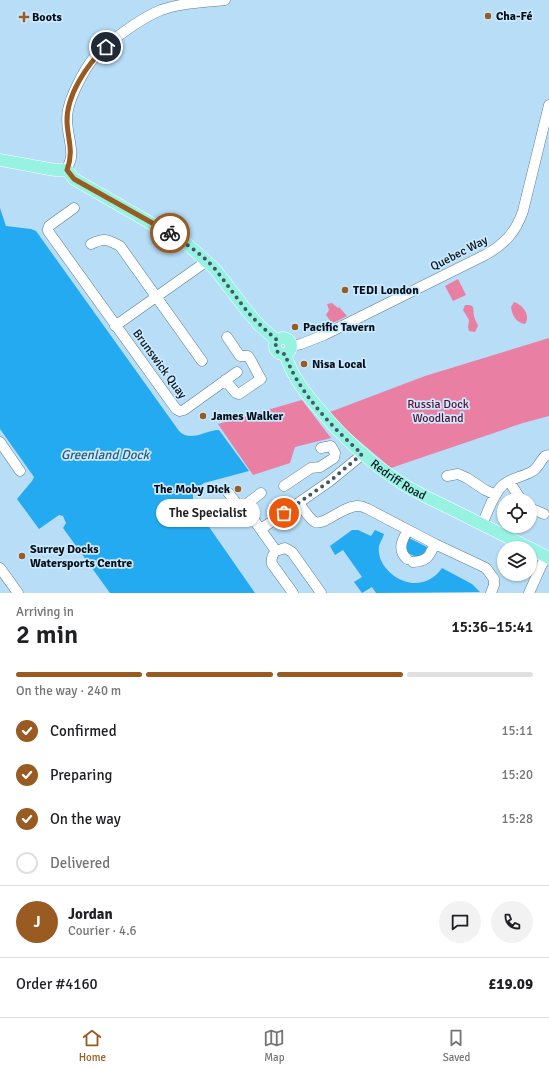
<!DOCTYPE html>
<meta charset="utf-8">
<style>
:root{--surface:#fff;--page:#f2f2f2;--text:#202124;--muted:#757577;--line:#e0e0e0;--accent:#995b21}
body{margin:0;font-family:Signika,sans-serif;background:var(--page);color:var(--text);height:100vh;display:flex;flex-direction:column;font-size:15px;white-space:nowrap}
*{box-sizing:border-box;margin:0}
p{font-size:13px;color:var(--muted)}
.icon{flex:none;width:22px;height:22px;fill:none;stroke:currentColor;stroke-width:2;stroke-linecap:round;stroke-linejoin:round}
.map{position:relative;height:593px;overflow:hidden}
.panel{display:flex;flex-direction:column;background:var(--surface);flex:1}
.panel>*{flex:none}
.fabs{position:absolute;left:497px;top:493px;display:grid;gap:8px}
.fabs a{display:grid;place-items:center;width:40px;height:40px;border-radius:50%;background:var(--surface);box-shadow:0 1px 3px #0004;font-size:20px}
.pin{position:absolute;display:grid;place-items:center;width:34px;height:34px;color:#fff;margin:-17px;border:2px solid #fff;border-radius:50%;box-shadow:0 1px 4px #0007}
.courier{position:absolute;display:grid;place-items:center;width:40px;height:40px;margin:-20px;border:3px solid #995b21;border-radius:50%;background:#fff;color:#222;box-shadow:0 1px 5px #0007}
.bubble{position:absolute;height:28px;border-radius:14px;background:var(--surface);box-shadow:0 1px 3px #0004;font-size:13px;font-weight:600;line-height:28px;text-align:center}
.summary em{font-style:normal;font-weight:600}
.summary div{display:flex;flex-direction:column-reverse}
.summary{display:flex;align-items:center;justify-content:space-between;height:68px;padding:0 16px}
h1{font-size:26px;font-weight:600;line-height:30px}
.bar{display:grid;grid-template-columns:repeat(4,1fr);gap:6px 4px;align-content:center;height:48px;padding:0 16px}
.bar i{height:5px;border-radius:3px;background:var(--line)}
.bar .active{background:var(--accent)}
.bar p{grid-column:span 4}
.line{display:flex;align-items:center;gap:10px;padding:0 16px;border-top:1px solid var(--line)}
.line div{flex:1}
.round{display:grid;place-items:center;flex:none;width:42px;height:42px;border-radius:21px;background:var(--page)}
ol{padding:0 16px;list-style:none}
li{display:flex;align-items:center;gap:12px;height:44px}
li p{margin-inline-start:auto}
li .icon{padding:4px;border-radius:50%;background:var(--accent);color:#fff;stroke-width:4}
li:last-child{color:var(--muted)}
li i{width:22px;height:22px;border:2px solid var(--line);border-radius:50%}
.dock{display:flex;justify-content:space-around;align-items:center;height:56px;border-top:1px solid var(--line);background:var(--surface);font-size:11px;color:var(--muted)}
.dock a{display:grid;justify-items:center;gap:2px}
.dock .active{color:var(--accent)}
.map>svg:first-child{display:block}
</style>
<div class="map">
<svg width="549" height="593" viewBox="0 0 549 593">
<rect width="100%" height="100%" fill="#b7ddf7"/>
<!-- green -->
<path fill="#e980a4" d="M 458,279 L 466,295 L 453,301 L 445,286 Z
M 514,302 C 523,305 531,315 525,324 C 516,323 512,315 511,307 Z
M 332,303 L 338,308 L 339,307 L 347,316 L 333,323 L 331,322 L 326,315 L 329,310 L 327,304 Z
M 465,305 C 477,304 472,310 474,316 C 475,320 477,323 478,326 L 475,332 L 469,331 L 468,327 L 469,320 L 463,310 Z
M 549,338 L 549,416 L 523,423 L 391,468 L 344,428 L 330,412 L 425,376 Z
M 302,400 L 331,438 L 295,447 L 290,463 L 253,475 L 218,424 Z"/>
<!-- water -->
<path fill="#23aaf1" d="M 0,208 L 6,226 L 31,229 L 36,231 L 179,431 C 191,443 205,430 219,430 L 249,471 L 204,483 L 198,487 L 193,494 L 193,500 L 195,507 L 201,514 L 200,514 L 255,593 L 110,593 L 63,528 L 66,523 L 63,516 L 59,515 L 39,529 L 17,499 L 32,481 L 34,477 L 0,429 Z
M 352,530 L 358,530 L 371,536 L 375,530 L 384,534 C 383,538 380,542 379,546 C 376,565 397,583 415,583 C 426,583 436,577 442,568 L 472,584 L 480,592 L 376,593 L 372,587 L 362,593 L 354,582 L 362,577 L 343,550 L 335,555 L 330,546 Z
M 409,538 L 427,547 L 424,555 L 416,557 L 406,552 L 405,547 Z"/>
<g fill="none" stroke-linecap="round" stroke-linejoin="round">
<defs>
<path id="minor" d="M 67,170 C 68,166 70,162 71,158 C 73,143 64,127 68,110 C 71,95 83,72 92,60 C 106,43 141,18 161,10 C 181,3 204,2 225,0
M 74,208 L 49,226 L 48,229 L 48,231 L 176,409 L 180,411 L 184,410 L 237,372
M 91,244 C 105,237 108,240 120,246 L 202,361
M 115,326 L 207,261
M 291,346 L 301,344 L 324,335 L 485,255 C 504,245 516,232 523,211 L 549,105
M 225,380 L 236,393 L 239,394 L 261,379 C 256,371 253,363 248,356 L 240,356 L 227,337
M 0,442 L 20,471
M 447,476 L 458,474 L 467,478 L 485,490 L 496,495
M 509,481 L 521,500
M 284,486 L 311,468 L 320,467 L 334,458 L 335,453 L 331,446 L 321,448
M 227,491 L 237,504 L 244,506
M 261,493 L 244,506 L 276,551 L 285,548 L 292,552 L 321,593
M 299,503 C 303,508 309,519 315,522 C 325,526 343,505 359,506 C 362,506 365,508 368,509 L 435,544 L 486,568 L 494,579 L 494,585 L 491,593
M 530,508 L 544,514
M 482,524 C 488,512 493,494 503,485 C 511,478 522,477 531,472 C 538,469 540,461 545,456 L 549,455
M 261,529 L 330,481 L 363,454
M 276,551 C 272,555 271,558 272,564 L 293,593
M 407,559 C 397,550 402,540 408,530
M 413,562 C 428,561 429,556 435,544
M 0,568 L 18,593
M 529,593 L 542,564 L 547,557"/>
<g id="major">
<path d="M 0,160 L 55,170 L 67,170 L 74,179 L 187,244 L 215,269 L 247,311 L 259,325 L 277,341"/>
<circle cx="283" cy="346" r="8"/>
<path id="s1" d="M 285,354 C 292,376 305,393 320,410 C 342,436 366,459 394,478 C 410,490 429,498 447,507 C 475,521 502,534 529,548"/>
<path d="M 530,548 L 549,558"/>
</g>
</defs>
<!-- minor casing -->
<use href="#minor" stroke="#5b7e95" stroke-width="11"/>
<!-- major casing -->
<use href="#major" stroke="#fff" stroke-width="13"/>
<!-- minor -->
<use href="#minor" stroke="#fff" stroke-width="10"/>
<!-- major -->
<use href="#major" stroke="#97f2e2" stroke-width="12"/>
</g>
<g fill="none" stroke-linecap="round" stroke-linejoin="round">
<!-- done -->
<path stroke="#435867" stroke-width="4" stroke-dasharray="0 7.2" d="M 170,233 C 186,244 202,254 215,269 C 226,283 236,297 247,311 C 256,322 267,331 278,341 C 274,346 275,350 280,354 L 285,354 C 297,391 333,428 362,454 L 330,481 L 284,513"/>
<!-- route -->
<path stroke="#995b21" stroke-width="5" d="M 106,47 C 87,64 66,96 67,122 C 68,141 74,151 67,170 L 74,179 L 170,233"/>
</g>
<!-- markers -->
<g fill="#995b21" stroke="#cbe9fe" stroke-width="1.5">
<circle cx="488" cy="16" r="4"/>
<path d="M22 11h4v4h4v4h-4v4h-4v-4h-4v-4h4z"/>
<circle cx="345" cy="290" r="4"/>
<circle cx="295" cy="327" r="4"/>
<circle cx="304" cy="364" r="4"/>
<circle cx="203" cy="416" r="4"/>
<circle cx="238" cy="489" r="4"/>
<circle cx="22" cy="556" r="4"/>
</g>
<g text-anchor="middle" stroke-width="3.5" stroke-linejoin="round" paint-order="stroke">
<!-- poi labels -->
<g font-size="12" font-weight="bold" fill="#05111a" stroke="#cbe9fe" text-anchor="start">
<text x="496" y="20">Cha-Fé</text>
<text x="32" y="21">Boots</text>
<text x="353" y="294">TEDI London</text>
<text x="303" y="331">Pacific Tavern</text>
<text x="312" y="368">Nisa Local</text>
<text x="211" y="420">James Walker</text>
<text x="230" y="493" text-anchor="end">The Moby Dick</text>
<text x="30" y="553">Surrey Docks<tspan x="30" dy="14">Watersports Centre</tspan></text>
</g>
<!-- street labels -->
<g font-size="12" fill="#05111a" stroke="#cbe9fe">
<text transform="translate(459 253) rotate(-27)" y="4">Quebec Way</text>
<text transform="translate(160 364) rotate(54)" y="4">Brunswick Quay</text>
<text dy="4" stroke="none"><textPath href="#s1" startOffset="172">Redriff Road</textPath></text>
</g>
<!-- park labels -->
<g font-size="12" fill="#5a1131" stroke="#cbe9fe">
<text x="438" y="408">Russia Dock<tspan x="438" dy="14">Woodland</tspan></text>
</g>
<!-- water labels -->
<g font-size="13" font-style="italic" fill="#2a5a78" stroke="#cbe9fe">
<text x="105" y="459">Greenland Dock</text>
</g>
</g>
</svg>
<div class="fabs">
<a><svg class="icon" aria-label="locate" viewBox="0 0 24 24"><circle cx="12" cy="12" r="6"/><path d="M12 2v4M12 18v4M2 12h4M18 12h4"/></svg></a>
<a><svg class="icon" aria-label="layers" viewBox="0 0 24 24"><path d="M12 4l9 5-9 5-9-5zM3 14l9 5 9-5"/></svg></a>
</div>
<div class="pin" style="left:284px;top:513px;background:#ea580c"><svg class="icon" aria-label="bag" viewBox="0 0 24 24"><path d="M5 8h14l-1 12H6zM9 8a3 3 0 0 1 6 0"/></svg></div>
<div class="pin" style="left:106px;top:47px;background:#1f2937"><svg class="icon" aria-label="home" viewBox="0 0 24 24"><path d="M3 11l9-7 9 7M6 9v11h12V9"/></svg></div>
<div class="courier" style="left:170px;top:233px"><svg class="icon" aria-label="bike" viewBox="0 0 24 24"><circle cx="6" cy="16" r="4"/><circle cx="18" cy="16" r="4"/><path d="M6 16l4-8h5l3 8M10 8l3 8H6M13 5h3"/></svg></div>
<div class="bubble" style="left:156px;top:499px;width:104px">The Specialist</div>
</div>
<section class="panel">
<div class="summary"><div><h1>2 min</h1><p>Arriving in</p></div><em>15:36–15:41</em></div>
<div class="bar"><i class="active"></i><i class="active"></i><i class="active"></i><i></i><p>On the way · 240 m</p></div>
<ol>
<li><svg class="icon" aria-label="check" viewBox="0 0 24 24"><path d="M5 12l5 5 9-10"/></svg>Confirmed<p>15:11</p></li>
<li><svg class="icon" aria-label="check" viewBox="0 0 24 24"><path d="M5 12l5 5 9-10"/></svg>Preparing<p>15:20</p></li>
<li><svg class="icon" aria-label="check" viewBox="0 0 24 24"><path d="M5 12l5 5 9-10"/></svg>On the way<p>15:28</p></li>
<li><i></i>Delivered</li>
</ol>
<div class="line" style="height:72px"><b class="round" style="background:var(--accent);color:#fff">J</b><div><b>Jordan</b><p>Courier · 4.6</p></div><a class="round"><svg class="icon" aria-label="chat" viewBox="0 0 24 24"><path d="M4 5h16v11H9l-5 4z"/></svg></a><a class="round"><svg class="icon" aria-label="phone" viewBox="0 0 24 24"><path d="M5 4h4l2 5-3 2q2 4 5 5l2-3 5 2v4C11 20 4 13 5 4z"/></svg></a></div>
<div class="line" style="height:52px"><div>Order #4160</div><b>£19.09</b></div>
</section>
<nav class="dock">
<a class="active"><svg class="icon" aria-label="home" viewBox="0 0 24 24"><path d="M3 11l9-7 9 7M6 9v11h12V9"/></svg>Home</a>
<a><svg class="icon" aria-label="map" viewBox="0 0 24 24"><path d="M3 6l6-2 6 2 6-2v14l-6 2-6-2-6 2zM9 4v14M15 6v14"/></svg>Map</a>
<a><svg class="icon" aria-label="saved" viewBox="0 0 24 24"><path d="M7 4h10v16l-5-4-5 4z"/></svg>Saved</a>
</nav>
